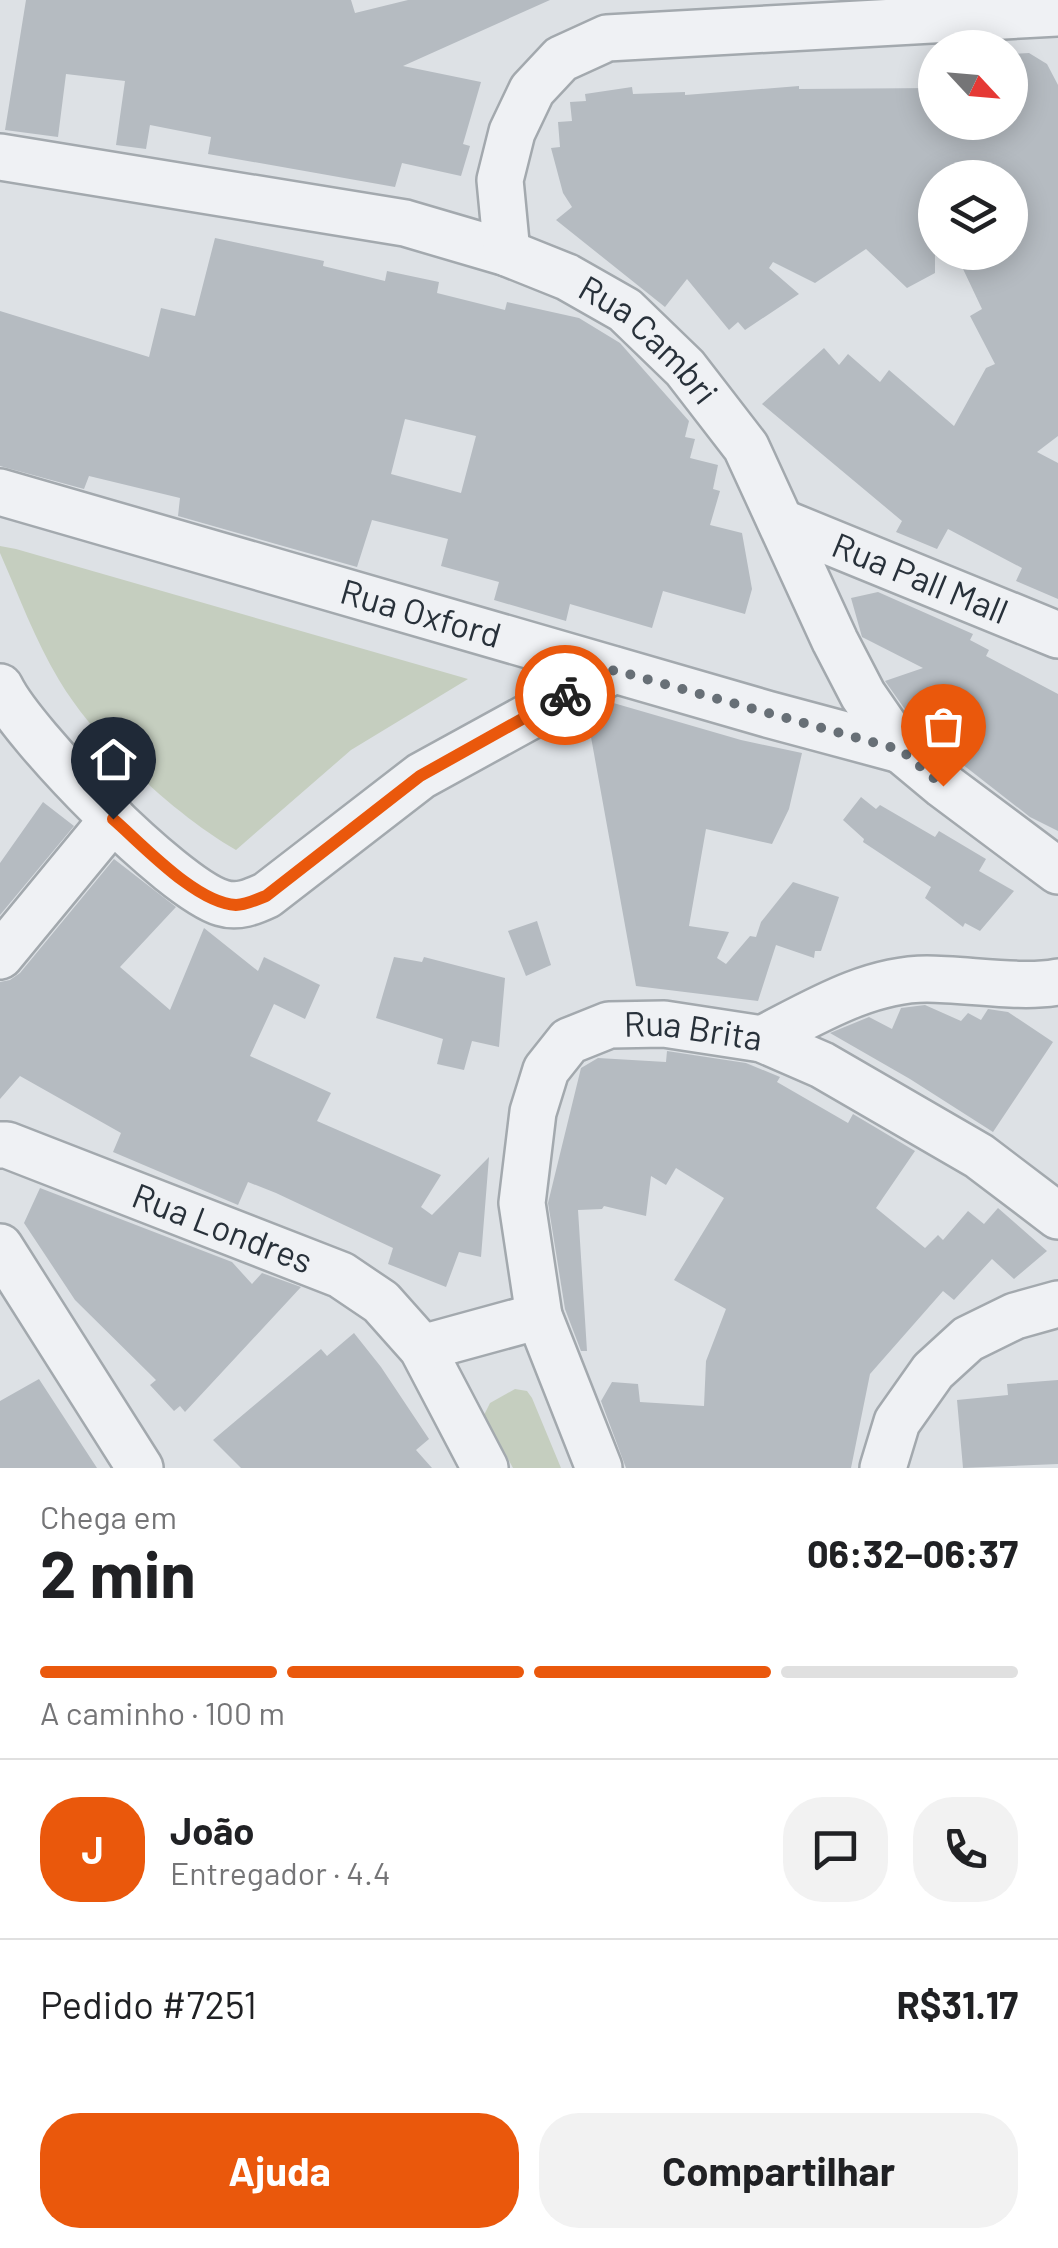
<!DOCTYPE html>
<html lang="pt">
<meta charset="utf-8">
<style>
:root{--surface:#fff;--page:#f2f2f2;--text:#202124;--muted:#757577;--line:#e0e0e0;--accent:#ea580c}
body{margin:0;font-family:Barlow,sans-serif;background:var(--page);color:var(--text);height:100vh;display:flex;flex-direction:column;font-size:38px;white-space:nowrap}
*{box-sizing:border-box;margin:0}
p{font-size:32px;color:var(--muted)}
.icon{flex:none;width:55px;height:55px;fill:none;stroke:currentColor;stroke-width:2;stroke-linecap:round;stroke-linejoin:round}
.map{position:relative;height:1468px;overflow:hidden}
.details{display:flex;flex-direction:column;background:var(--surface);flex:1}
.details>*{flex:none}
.needle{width:65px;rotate:116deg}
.buttons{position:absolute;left:918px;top:30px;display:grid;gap:20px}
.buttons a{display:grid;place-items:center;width:110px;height:110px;border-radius:50%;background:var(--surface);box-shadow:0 5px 25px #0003;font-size:50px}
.pin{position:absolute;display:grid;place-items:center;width:85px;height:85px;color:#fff;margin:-102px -42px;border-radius:50% 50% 50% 0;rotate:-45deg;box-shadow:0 0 10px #0007}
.pin .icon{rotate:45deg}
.courier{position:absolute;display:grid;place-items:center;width:100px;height:100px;margin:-50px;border:8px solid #ea580c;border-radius:50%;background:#fff;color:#222;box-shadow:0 2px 12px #0007}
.headline em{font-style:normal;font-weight:700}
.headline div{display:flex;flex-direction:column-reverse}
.headline{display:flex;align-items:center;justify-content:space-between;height:170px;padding:0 40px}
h1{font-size:65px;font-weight:700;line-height:75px}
.bar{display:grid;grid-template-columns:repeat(4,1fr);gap:15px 10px;align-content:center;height:120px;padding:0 40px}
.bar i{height:12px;border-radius:8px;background:var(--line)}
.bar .active{background:var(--accent)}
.bar p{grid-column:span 4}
.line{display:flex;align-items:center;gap:25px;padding:0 40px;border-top:2px solid var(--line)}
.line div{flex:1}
.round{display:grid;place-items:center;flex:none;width:105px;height:105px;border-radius:40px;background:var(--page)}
.cta{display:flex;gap:20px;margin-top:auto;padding:20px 40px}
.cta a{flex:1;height:115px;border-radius:40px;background:var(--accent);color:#fff;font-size:40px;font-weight:700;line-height:115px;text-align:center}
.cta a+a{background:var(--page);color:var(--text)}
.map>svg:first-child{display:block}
</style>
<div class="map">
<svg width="1058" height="1468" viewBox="0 0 1058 1468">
<rect width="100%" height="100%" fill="#dde1e5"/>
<!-- green -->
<path fill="#c5cebf" d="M 0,546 L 16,549 L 468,679 L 351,750 L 236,850 C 175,815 95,741 59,680 C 35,640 19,596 0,553 Z
M 515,1389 L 527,1391 L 532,1398 L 561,1468 L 513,1468 L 484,1415 L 490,1403 Z"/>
<!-- building -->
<path fill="#b5bbc1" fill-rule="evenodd" d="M 26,0 L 351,0 L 355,13 L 408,0 L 550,0 L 403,66 L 481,82 L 463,144 L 470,146 L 461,176 L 402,163 L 395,187 L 208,154 L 211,137 L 150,125 L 146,149 L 116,145 L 125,81 L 66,74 L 58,137 L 5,130 Z
M 1029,53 L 1047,64 L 1058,85 L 1058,436 L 1037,452 L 1058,463 L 1058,599 L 1016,581 L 1022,568 L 948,529 L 937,549 L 896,532 L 902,521 L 762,404 L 824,348 L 839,365 L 848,354 L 880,382 L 889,370 L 954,426 L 986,368 L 995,364 L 970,316 L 982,309 L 955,252 L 1010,252 L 1010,178 L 935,178 L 935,273 L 907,288 L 866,249 L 815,283 L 773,262 L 769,268 L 799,294 L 745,330 L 738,322 L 729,330 L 687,279 L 665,307 L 556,220 L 572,207 L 563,193 L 551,148 L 560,147 L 558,122 L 572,121 L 570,102 L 586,101 L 585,94 L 632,87 L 633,94 L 685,92 L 685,95 L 799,86 L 799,89 L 935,88 L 935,122 L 1010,122 L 1010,54 Z
M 215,238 L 324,261 L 323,266 L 385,281 L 387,271 L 439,282 L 437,293 L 505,310 L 507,302 L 579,318 L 620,343 L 689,421 L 685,437 L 695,439 L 690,458 L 718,465 L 713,489 L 720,491 L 710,525 L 742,533 L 752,589 L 745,614 L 663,591 L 652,628 L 570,604 L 566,621 L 494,600 L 499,582 L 441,566 L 448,539 L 372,520 L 357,567 L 178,516 L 180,498 L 89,476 L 84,489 L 0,466 L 0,311 L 149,357 L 161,308 L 195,316 ZM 405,419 L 476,436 L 461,493 L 391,474 Z
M 878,592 L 973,634 L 970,640 L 989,650 L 986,656 L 1058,694 L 1058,831 L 1030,817 L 921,732 L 885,681 L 923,668 L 862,637 L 851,598 Z
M 610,702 L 741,740 L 802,753 L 789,809 L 772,844 L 706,829 L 689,926 L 729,932 L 717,958 L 726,964 L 750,936 L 756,937 L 761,922 L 793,882 L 839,897 L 821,951 L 815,951 L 814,958 L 776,945 L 758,1001 L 636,986 L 587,715 Z
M 861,797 L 876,809 L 880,805 L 935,837 L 939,831 L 986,859 L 979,871 L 1014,891 L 980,931 L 965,923 L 963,927 L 925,898 L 931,887 L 863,842 L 864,839 L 843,820 Z
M 43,802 L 74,826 L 0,915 L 0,863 Z
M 114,859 L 176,907 L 120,967 L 170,1010 L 204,928 L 258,971 L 264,957 L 320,985 L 305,1019 L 274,1004 L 250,1056 L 331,1093 L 317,1121 L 441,1175 L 421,1207 L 432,1215 L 489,1157 L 481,1257 L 459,1252 L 446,1287 L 388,1264 L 393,1248 L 276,1193 L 248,1182 L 238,1205 L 113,1152 L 121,1133 L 20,1076 L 0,1099 L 0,982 L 10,980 L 20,973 Z
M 537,921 L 551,965 L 526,976 L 508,931 Z
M 394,957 L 422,962 L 424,957 L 505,978 L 499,1047 L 472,1041 L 464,1070 L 437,1064 L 443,1039 L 376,1018 Z
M 925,1005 L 961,1021 L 968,1013 L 981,1020 L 988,1009 L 1008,1012 L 1053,1042 L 993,1132 L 910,1079 L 830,1033 L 869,1017 L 892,1029 L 901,1008 Z
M 667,1051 L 746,1063 L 780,1077 L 777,1082 L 848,1123 L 853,1114 L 915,1151 L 876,1208 L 925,1248 L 938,1235 L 943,1240 L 968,1211 L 984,1224 L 998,1208 L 1047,1251 L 1014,1279 L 992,1259 L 954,1300 L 943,1291 L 870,1374 L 851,1468 L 626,1468 L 601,1401 L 612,1382 L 638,1384 L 640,1402 L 704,1406 L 706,1361 L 726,1309 L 674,1280 L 724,1198 L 676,1168 L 666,1185 L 651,1176 L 646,1216 L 604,1206 L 602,1209 L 578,1210 L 587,1351 L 581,1351 L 565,1309 L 548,1203 L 581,1068 L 598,1058 L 666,1062 Z
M 40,1188 L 232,1262 L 252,1284 L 262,1273 L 301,1287 L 185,1412 L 180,1406 L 174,1411 L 150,1385 L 156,1380 L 75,1300 L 24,1223 Z
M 354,1333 L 381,1367 L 429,1439 L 416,1450 L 432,1468 L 241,1468 L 213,1440 L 321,1349 L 327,1356 Z
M 39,1379 L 67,1422 L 97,1468 L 0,1468 L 0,1401 Z
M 1058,1380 L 1058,1464 L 963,1468 L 957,1400 L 1008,1395 L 1007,1384 Z"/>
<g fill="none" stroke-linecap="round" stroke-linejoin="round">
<defs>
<g id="minor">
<path id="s1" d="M 0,157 L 405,223 L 507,253 L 567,277 L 625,310 L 685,368 L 746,447 L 835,641 L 863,695 L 901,750 L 943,785 L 1058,871"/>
<path d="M 507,253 L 500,180 L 512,132 L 532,90 L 561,59 L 607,38 L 1058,13"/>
<path id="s2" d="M 0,492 L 767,714 L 901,750"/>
<path id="s3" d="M 781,522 L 1058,635"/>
<path d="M 0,687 C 23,735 172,888 222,903 C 238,908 252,902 267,895 L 421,776 L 614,670"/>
<path d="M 0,956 L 113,819"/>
<path d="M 762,1039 C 813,1013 868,979 927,979 C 966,979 1022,989 1058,982"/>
<path id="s4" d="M 0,1145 L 7,1145 L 341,1275 L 381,1302 L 422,1348 L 485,1468"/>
<path d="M 0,1247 L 140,1468"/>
<path d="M 422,1348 L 539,1316"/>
<path id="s5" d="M 599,1468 L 539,1316 L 522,1203 L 533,1112 L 546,1070 L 569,1041 L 609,1025 L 664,1024 L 762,1039 L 822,1065 L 979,1156 L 1058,1216"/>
<path d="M 883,1468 L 897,1422 L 933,1371 L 968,1339 L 1015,1316 L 1058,1304"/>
</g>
</defs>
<!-- minor casing -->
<use href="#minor" stroke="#a3a9ae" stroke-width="50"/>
<!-- minor -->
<use href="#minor" stroke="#eff1f4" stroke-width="45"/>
</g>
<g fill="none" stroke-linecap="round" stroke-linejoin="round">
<!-- done -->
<path stroke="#676f76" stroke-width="10" stroke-dasharray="0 18" d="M 565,695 L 614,670 L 901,750 L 943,786"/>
<!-- route -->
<path stroke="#ea580c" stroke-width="12" d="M 113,819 C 143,845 196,903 236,905 C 247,905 257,899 266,896 L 420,776 L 565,695"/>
</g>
<g text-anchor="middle" stroke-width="10" stroke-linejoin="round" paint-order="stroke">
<!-- street labels -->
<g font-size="35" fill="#28313a" stroke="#ecf0f3">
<text dy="12" stroke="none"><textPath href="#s1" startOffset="685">Rua Cambri</textPath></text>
<text dy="12" stroke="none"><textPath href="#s3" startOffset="150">Rua Pall Mall</textPath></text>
<text dy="12" stroke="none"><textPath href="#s2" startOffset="438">Rua Oxford</textPath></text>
<text dy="12" stroke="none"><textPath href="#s5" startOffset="578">Rua Brita</textPath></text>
<text dy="12" stroke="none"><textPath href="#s4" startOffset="238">Rua Londres</textPath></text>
</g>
</g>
</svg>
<div class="buttons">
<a><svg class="needle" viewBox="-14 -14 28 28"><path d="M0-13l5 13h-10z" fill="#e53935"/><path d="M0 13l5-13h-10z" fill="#757577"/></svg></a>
<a><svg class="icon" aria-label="layers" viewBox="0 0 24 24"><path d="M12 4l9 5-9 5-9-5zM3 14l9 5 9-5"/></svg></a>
</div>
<div class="pin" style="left:943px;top:786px;background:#ea580c"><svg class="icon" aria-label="bag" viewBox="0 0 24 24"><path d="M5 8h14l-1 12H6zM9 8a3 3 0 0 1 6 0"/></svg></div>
<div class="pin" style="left:113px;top:819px;background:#1f2937"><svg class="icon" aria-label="home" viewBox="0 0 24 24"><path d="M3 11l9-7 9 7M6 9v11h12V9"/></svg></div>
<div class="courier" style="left:565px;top:695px"><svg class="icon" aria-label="bike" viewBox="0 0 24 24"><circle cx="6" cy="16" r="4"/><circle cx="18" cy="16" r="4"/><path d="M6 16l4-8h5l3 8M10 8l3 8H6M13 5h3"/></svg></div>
</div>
<section class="details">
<div class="headline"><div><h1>2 min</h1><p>Chega em</p></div><em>06:32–06:37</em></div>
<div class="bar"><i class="active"></i><i class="active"></i><i class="active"></i><i></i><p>A caminho · 100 m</p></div>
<div class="line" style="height:180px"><b class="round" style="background:var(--accent);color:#fff">J</b><div><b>João</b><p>Entregador · 4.4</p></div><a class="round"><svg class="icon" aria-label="chat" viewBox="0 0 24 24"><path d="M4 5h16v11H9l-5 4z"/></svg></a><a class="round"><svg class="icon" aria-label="phone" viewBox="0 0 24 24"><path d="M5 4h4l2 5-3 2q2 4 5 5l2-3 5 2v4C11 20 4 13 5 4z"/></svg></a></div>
<div class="line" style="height:130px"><div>Pedido #7251</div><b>R$31.17</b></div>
<div class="cta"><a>Ajuda</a><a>Compartilhar</a></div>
</section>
